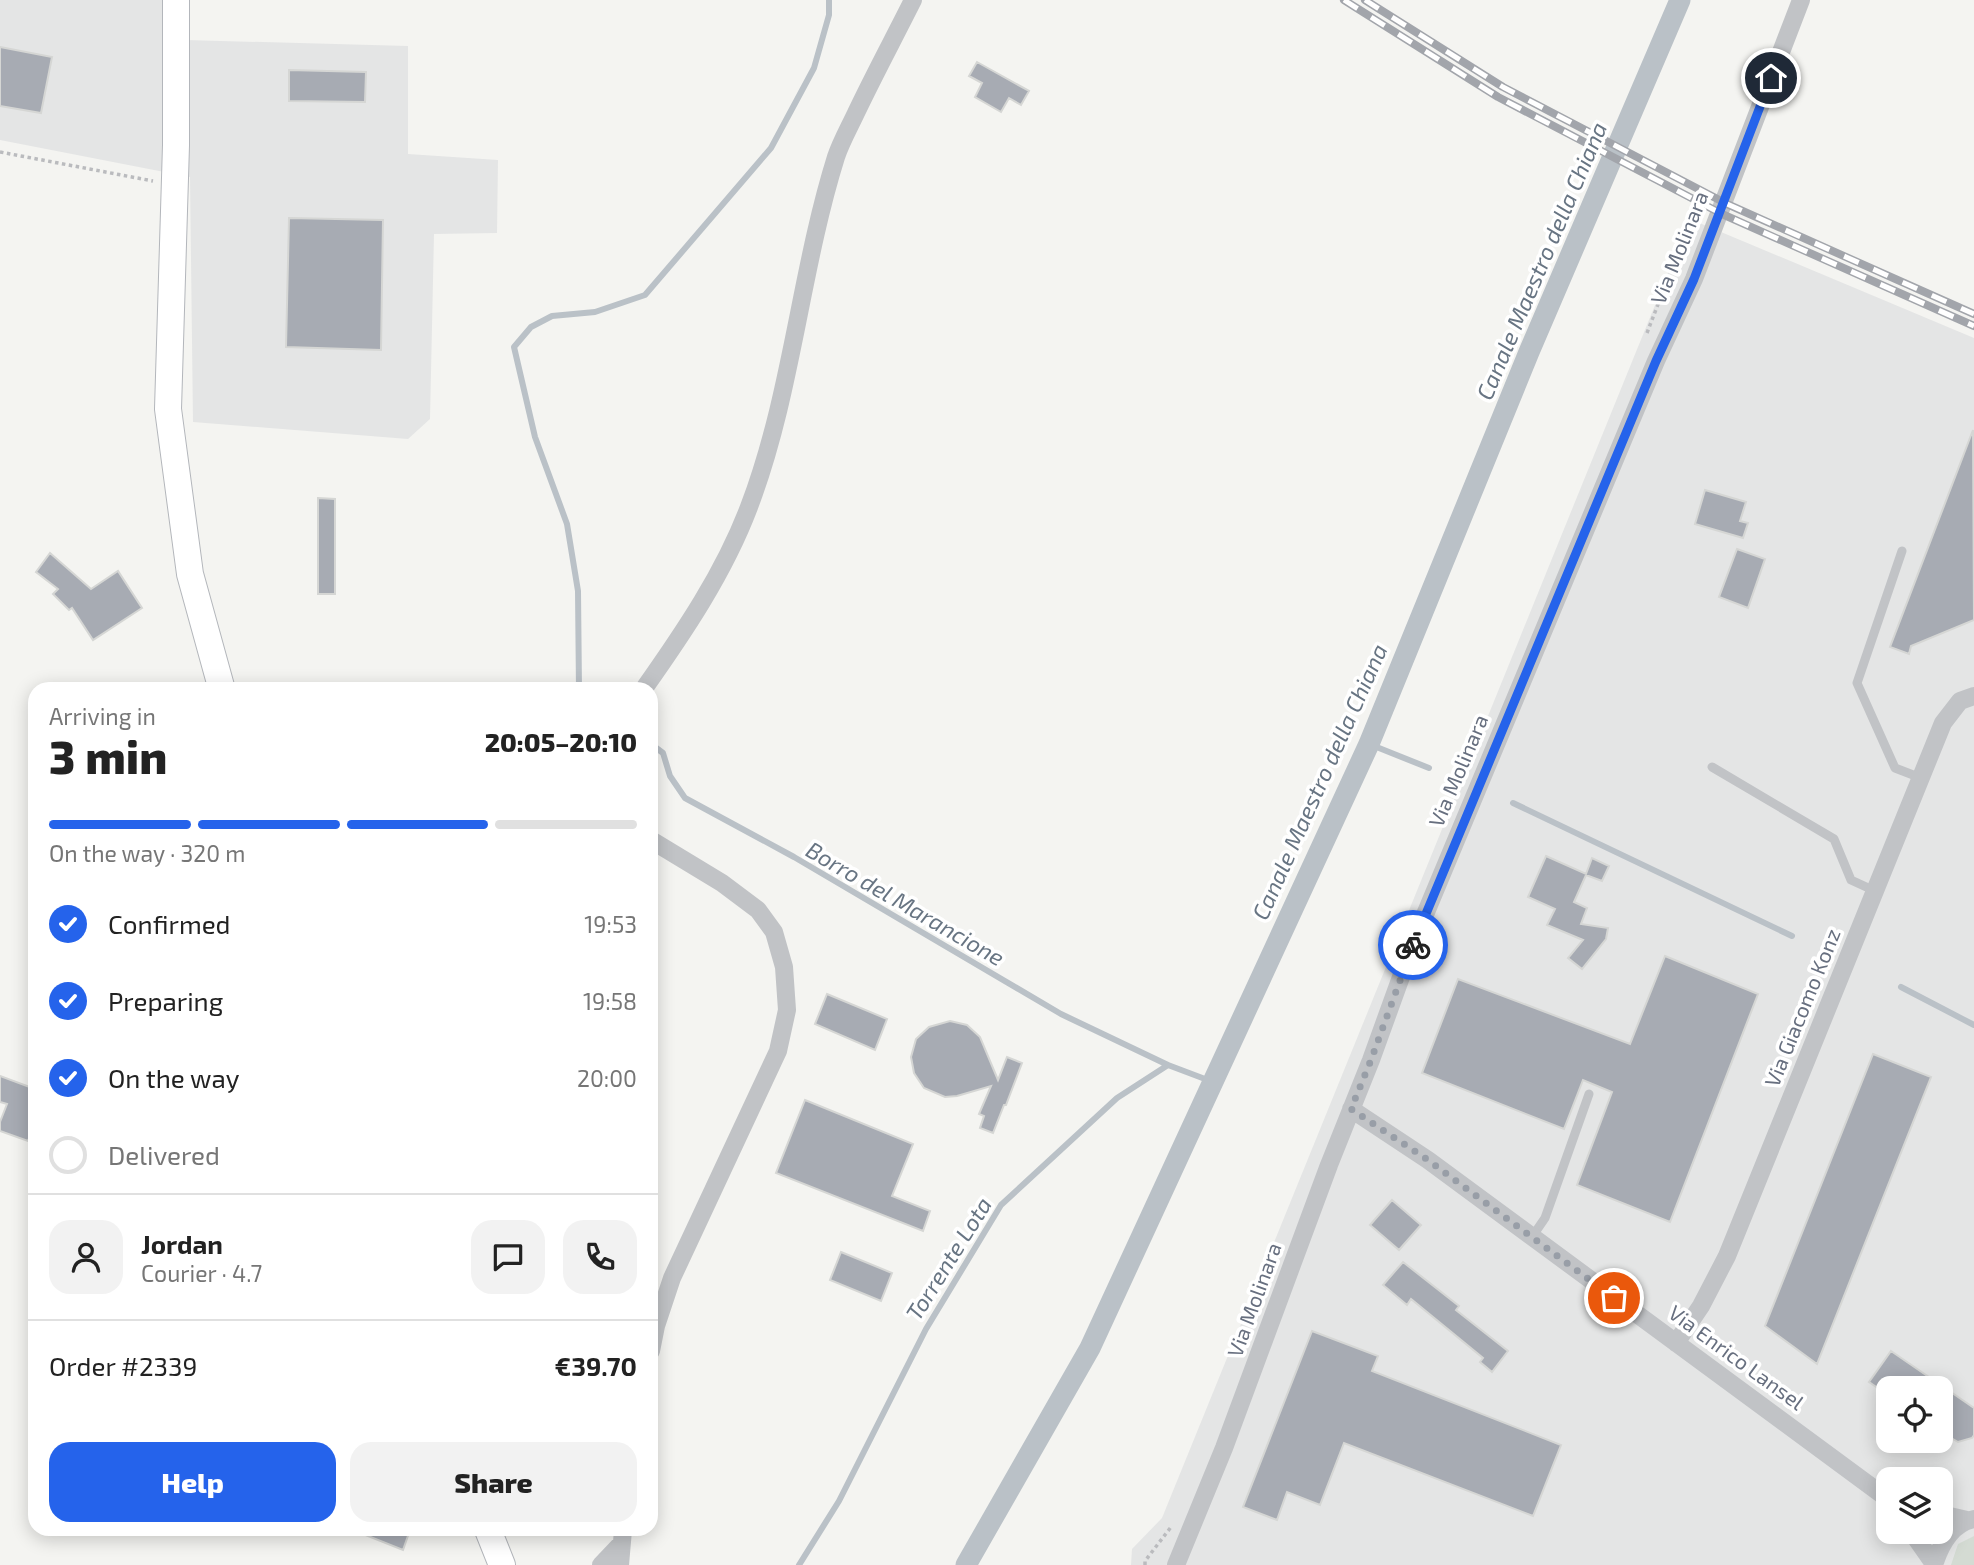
<!DOCTYPE html>
<meta charset="utf-8">
<style>
:root{--surface:#fff;--page:#f2f2f2;--text:#222;--muted:#767676;--line:#e0e0e0;--accent:#2563eb}
body{margin:0;font-family:"Exo 2",sans-serif;background:var(--page);color:var(--text);height:100vh;display:flex;flex-direction:column;font-size:26px;white-space:nowrap}
*{box-sizing:border-box;margin:0}
p{font-size:23px;color:var(--muted)}
.icon{flex:none;width:38px;height:38px;fill:none;stroke:currentColor;stroke-width:2;stroke-linecap:round;stroke-linejoin:round}
.map{position:relative;flex:1;overflow:hidden}
.details{position:absolute;left:28px;top:682px;width:630px;height:854px;display:flex;flex-direction:column;background:var(--surface);border-radius:21px;box-shadow:0 4px 18px #0003}
.details>*{flex:none}
.tools{position:absolute;left:1876px;top:1376px;display:grid;gap:14px}
.tools a{display:grid;place-items:center;width:77px;height:77px;border-radius:14px;background:var(--surface);box-shadow:0 4px 18px #0003;font-size:35px}
.pin{position:absolute;display:grid;place-items:center;width:60px;height:60px;color:#fff;margin:-30px;border:4px solid #fff;border-radius:50%;box-shadow:0 2px 7px #0007}
.courier{position:absolute;display:grid;place-items:center;width:70px;height:70px;margin:-35px;border:5px solid #2563eb;border-radius:50%;background:#fff;color:#222;box-shadow:0 2px 9px #0007}
.head em{font-style:normal;font-weight:800}
.head div{display:flex;flex-direction:column-reverse}
.head{display:flex;align-items:center;justify-content:space-between;height:119px;padding:0 21px}
h1{font-size:46px;font-weight:800;line-height:52px}
.bar{display:grid;grid-template-columns:repeat(4,1fr);gap:10px 7px;align-content:center;height:84px;padding:0 21px}
.bar i{height:9px;border-radius:5px;background:var(--line)}
.bar .on{background:var(--accent)}
.bar p{grid-column:span 4}
.line{display:flex;align-items:center;gap:18px;padding:0 21px;border-top:2px solid var(--line)}
.line div{flex:1}
.round{display:grid;place-items:center;flex:none;width:74px;height:74px;border-radius:21px;background:var(--page)}
ol{padding:0 21px;list-style:none}
li{display:flex;align-items:center;gap:21px;height:77px}
li p{margin-inline-start:auto}
li .icon{padding:7px;border-radius:50%;background:var(--accent);color:#fff;stroke-width:4}
li:last-child{color:var(--muted)}
li i{width:38px;height:38px;border:4px solid var(--line);border-radius:50%}
.cta{display:flex;gap:14px;margin-top:auto;padding:14px 21px}
.cta a{flex:1;height:80px;border-radius:21px;background:var(--accent);color:#fff;font-size:28px;font-weight:800;line-height:80px;text-align:center}
.cta a+a{background:var(--page);color:var(--text)}
.map>svg:first-child{display:block}
</style>
<div class="map">
<svg width="1974" height="1565" viewBox="0 0 1974 1565">
<rect width="100%" height="100%" fill="#f4f4f1"/>
<!-- built -->
<path fill="#e4e5e5" fill-rule="evenodd" d="M 0,0 L 167,0 L 185,40 L 408,46 L 408,154 L 498,160 L 497,233 L 434,234 L 430,419 L 408,439 L 193,422 L 190,177 L 0,140 Z
M 1690,219 L 1974,338 L 1974,1565 L 1131,1565 L 1132,1549 L 1162,1518 ZM 1888,1388 L 1941,1388 L 1941,1440 L 1888,1440 ZM 1888,1479 L 1941,1479 L 1941,1531 L 1888,1531 Z"/>
<!-- green -->
<path fill="#d4dbd3" d="M 1974,1536 L 1974,1565 L 1951,1565 L 1958,1544 Z"/>
<g fill="none" stroke-linecap="round" stroke-linejoin="round">
<!-- stream -->
<path stroke="#bac1c7" stroke-width="6" d="M 579,690 L 578,591 L 567,524 L 535,437 L 514,347 L 531,327 L 552,316 L 595,312 L 645,295 L 771,148 L 814,68 L 829,15 L 829,0
M 651,744 L 663,753 L 670,776 L 685,798 L 794,857 L 1061,1014 L 1168,1065
M 1369,744 L 1429,768
M 1513,803 L 1792,936
M 1901,987 L 1974,1025
M 799,1565 L 839,1501 L 926,1329 L 1001,1205 L 1117,1098 L 1168,1065 L 1213,1082"/>
<!-- canal -->
<path stroke="#bac1c7" stroke-width="21" d="M 966,1565 L 1090,1348 L 1369,744 L 1529,352 L 1680,0"/>
</g>
<!-- building -->
<path fill="#a7abb3" stroke="#d5d6d4" stroke-width="2" d="M 0,47 L 52,57 L 41,113 L 0,106 Z
M 977,62 L 1029,91 L 1021,105 L 1009,98 L 1001,112 L 975,97 L 982,83 L 969,76 Z
M 289,70 L 366,72 L 365,102 L 289,101 Z
M 289,218 L 383,220 L 381,350 L 286,347 Z
M 1973,430 L 1974,620 L 1911,646 L 1909,654 L 1890,647 Z
M 1705,490 L 1746,502 L 1740,521 L 1748,523 L 1743,538 L 1695,524 Z
M 318,498 L 335,499 L 335,594 L 318,594 Z
M 1737,549 L 1765,559 L 1748,608 L 1719,597 Z
M 50,553 L 91,589 L 118,571 L 142,608 L 93,640 L 72,608 L 69,610 L 53,594 L 58,589 L 36,572 Z
M 1546,856 L 1586,874 L 1592,858 L 1609,866 L 1602,881 L 1586,875 L 1574,902 L 1587,908 L 1581,924 L 1608,928 L 1606,939 L 1582,969 L 1568,958 L 1583,940 L 1547,925 L 1555,909 L 1528,897 Z
M 1665,956 L 1758,994 L 1670,1222 L 1577,1185 L 1612,1092 L 1583,1080 L 1564,1129 L 1422,1073 L 1458,979 L 1630,1044 Z
M 827,994 L 887,1019 L 875,1050 L 815,1024 Z
M 950,1021 L 967,1025 L 980,1037 L 998,1080 L 1007,1057 L 1022,1063 L 1006,1105 L 1004,1105 L 993,1133 L 980,1128 L 984,1116 L 979,1114 L 991,1086 L 957,1096 L 945,1097 L 924,1088 L 914,1073 L 911,1057 L 916,1039 L 929,1027 Z
M 1873,1054 L 1931,1077 L 1817,1364 L 1765,1326 Z
M 0,1076 L 35,1089 L 35,1123 L 28,1141 L 0,1131 L 0,1122 L 7,1104 L 0,1102 Z
M 805,1100 L 913,1144 L 892,1196 L 930,1211 L 923,1231 L 776,1173 Z
M 1392,1200 L 1421,1225 L 1399,1250 L 1370,1225 Z
M 841,1252 L 892,1273 L 881,1301 L 830,1280 Z
M 1403,1262 L 1459,1306 L 1456,1310 L 1508,1351 L 1492,1372 L 1480,1362 L 1483,1358 L 1411,1299 L 1407,1305 L 1383,1285 Z
M 1312,1331 L 1378,1356 L 1372,1371 L 1561,1445 L 1533,1516 L 1344,1443 L 1320,1505 L 1287,1492 L 1277,1520 L 1243,1507 Z
M 1891,1351 L 1974,1408 L 1974,1435 L 1972,1438 L 1958,1442 L 1941,1432 L 1941,1388 L 1888,1388 L 1888,1395 L 1869,1382 Z
M 353,1530 L 410,1530 L 403,1550 Z"/>
<g fill="none" stroke-linecap="round" stroke-linejoin="round">
<defs>
<path id="secondary" d="M 176,0 L 176,145 L 168,409 L 190,574 L 222,690
M 488,1530 L 502,1565"/>
</defs>
<!-- secondary casing -->
<use href="#secondary" stroke="#b3b6bb" stroke-width="28"/>
<!-- path -->
<path stroke="#babbbe" stroke-width="3.5" stroke-dasharray="3.5 3.5" stroke-linecap="butt" d="M 0,152 L 153,181
M 1647,333 L 1662,294 L 1667,291
M 1145,1565 L 1145,1561 L 1171,1527"/>
<!-- lane -->
<path stroke="#c1c3c6" stroke-width="9" d="M 1902,551 L 1857,683 L 1895,768 L 1921,778
M 1712,767 L 1834,839 L 1851,880 L 1875,891
M 1532,1237 L 1545,1218 L 1589,1094"/>
<!-- street -->
<path stroke="#c1c3c6" stroke-width="18" d="M 643,690 C 684,632 724,573 749,507 C 792,394 800,272 836,157 C 841,142 849,128 856,113 C 874,75 894,38 913,0
M 651,840 L 722,883 L 758,910 L 774,932 L 784,967 L 787,1010 L 778,1051 L 672,1278 L 656,1326 L 651,1351
M 1351,1109 L 1428,1160 L 1888,1499
M 1676,1343 L 1701,1306 L 1727,1256 L 1943,723 L 1960,701 L 1974,696
M 1941,1514 L 1967,1520
M 1911,1531 L 1934,1564
M 601,1565 L 620,1545
M 620,1565 L 623,1530
M 1176,1565 L 1224,1448 L 1329,1165 L 1371,1060 L 1414,941 L 1656,361 L 1694,279 L 1801,0
M 1934,1565 C 1940,1546 1952,1523 1974,1519"/>
<!-- secondary -->
<use href="#secondary" stroke="#fff" stroke-width="26"/>
<defs>
<path id="rail" d="M 1344,0 L 1498,97 L 1722,214 L 1974,326
M 1365,0 L 1503,87 L 1727,204 L 1974,314"/>
</defs>
<!-- rail casing -->
<use href="#rail" stroke="#a2a5ab" stroke-width="8"/>
<!-- rail -->
<use href="#rail" stroke="#fff" stroke-width="5" stroke-dasharray="16" stroke-linecap="butt"/>
</g>
<g fill="none" stroke-linecap="round" stroke-linejoin="round">
<!-- done -->
<path stroke="#989ea7" stroke-width="7" stroke-dasharray="0 12.6" d="M 1413,945 L 1371,1060 L 1351,1109 L 1428,1160 L 1614,1298"/>
<!-- route -->
<path stroke="#2563eb" stroke-width="9" d="M 1413,945 L 1656,361 L 1694,279 L 1771,78"/>
</g>
<g text-anchor="middle" stroke-width="7" stroke-linejoin="round" paint-order="stroke">
<!-- street labels -->
<g font-size="21" fill="#676f7f" stroke="#fff">
<text transform="translate(1680 248) rotate(-68)" y="7">Via Molinara</text>
<text transform="translate(1459 771) rotate(-67)" y="7">Via Molinara</text>
<text transform="translate(1803 1008) rotate(-68)" y="7">Via Giacomo Konz</text>
<text transform="translate(1255 1300) rotate(-70)" y="7">Via Molinara</text>
<text transform="translate(1736 1358) rotate(36)" y="7">Via Enrico Lansel</text>
</g>
<!-- water labels -->
<g font-size="23" font-style="italic" fill="#687583" stroke="#fff">
<text transform="translate(1542 261) rotate(-67)" y="8">Canale Maestro della Chiana</text>
<text transform="translate(1320 782) rotate(-66)" y="8">Canale Maestro della Chiana</text>
<text transform="translate(905 904) rotate(30)" y="8">Borro del Marancione</text>
<text transform="translate(949 1259) rotate(-58)" y="8">Torrente Lota</text>
</g>
</g>
</svg>
<div class="tools">
<a><svg class="icon" aria-label="locate" viewBox="0 0 24 24"><circle cx="12" cy="12" r="6"/><path d="M12 2v4M12 18v4M2 12h4M18 12h4"/></svg></a>
<a><svg class="icon" aria-label="layers" viewBox="0 0 24 24"><path d="M12 4l9 5-9 5-9-5zM3 14l9 5 9-5"/></svg></a>
</div>
<div class="pin" style="left:1614px;top:1298px;background:#ea580c"><svg class="icon" aria-label="bag" viewBox="0 0 24 24"><path d="M5 8h14l-1 12H6zM9 8a3 3 0 0 1 6 0"/></svg></div>
<div class="pin" style="left:1771px;top:78px;background:#1f2937"><svg class="icon" aria-label="home" viewBox="0 0 24 24"><path d="M3 11l9-7 9 7M6 9v11h12V9"/></svg></div>
<div class="courier" style="left:1413px;top:945px"><svg class="icon" aria-label="bike" viewBox="0 0 24 24"><circle cx="6" cy="16" r="4"/><circle cx="18" cy="16" r="4"/><path d="M6 16l4-8h5l3 8M10 8l3 8H6M13 5h3"/></svg></div>
<section class="details">
<div class="head"><div><h1>3 min</h1><p>Arriving in</p></div><em>20:05–20:10</em></div>
<div class="bar"><i class="on"></i><i class="on"></i><i class="on"></i><i></i><p>On the way · 320 m</p></div>
<ol>
<li><svg class="icon" aria-label="check" viewBox="0 0 24 24"><path d="M5 12l5 5 9-10"/></svg>Confirmed<p>19:53</p></li>
<li><svg class="icon" aria-label="check" viewBox="0 0 24 24"><path d="M5 12l5 5 9-10"/></svg>Preparing<p>19:58</p></li>
<li><svg class="icon" aria-label="check" viewBox="0 0 24 24"><path d="M5 12l5 5 9-10"/></svg>On the way<p>20:00</p></li>
<li><i></i>Delivered</li>
</ol>
<div class="line" style="height:126px"><a class="round"><svg class="icon" aria-label="person" viewBox="0 0 24 24"><circle cx="12" cy="8" r="4"/><path d="M4 21q1-7 8-7t8 7"/></svg></a><div><b>Jordan</b><p>Courier · 4.7</p></div><a class="round"><svg class="icon" aria-label="chat" viewBox="0 0 24 24"><path d="M4 5h16v11H9l-5 4z"/></svg></a><a class="round"><svg class="icon" aria-label="phone" viewBox="0 0 24 24"><path d="M5 4h4l2 5-3 2q2 4 5 5l2-3 5 2v4C11 20 4 13 5 4z"/></svg></a></div>
<div class="line" style="height:91px"><div>Order #2339</div><b>€39.70</b></div>
<div class="cta"><a>Help</a><a>Share</a></div>
</section>
</div>
